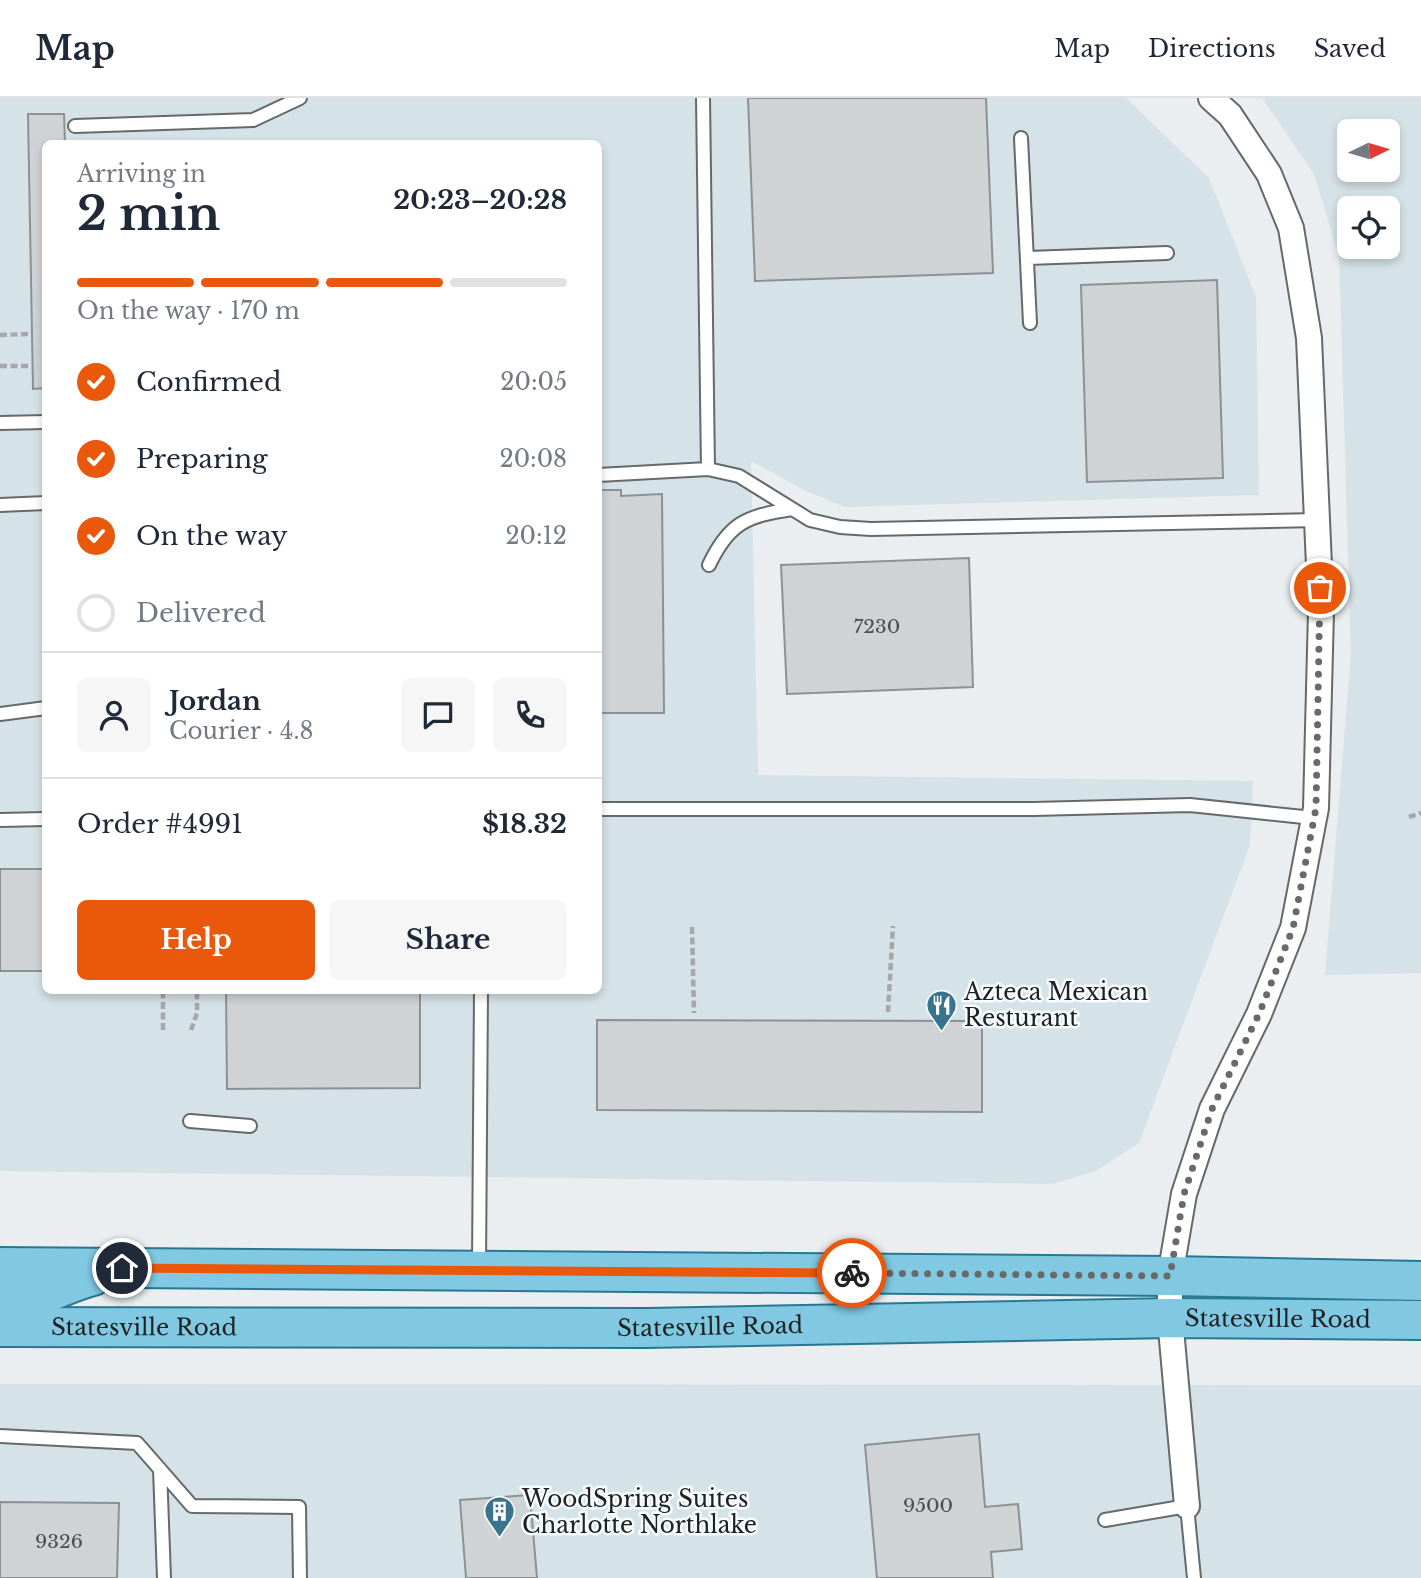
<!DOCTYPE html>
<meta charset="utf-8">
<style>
:root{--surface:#fff;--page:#f6f6f7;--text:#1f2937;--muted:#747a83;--line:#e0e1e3;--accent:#ea580c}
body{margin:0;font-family:"Libre Baskerville",serif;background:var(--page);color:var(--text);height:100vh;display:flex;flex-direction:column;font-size:26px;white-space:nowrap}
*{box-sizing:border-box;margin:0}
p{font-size:23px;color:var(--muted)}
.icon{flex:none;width:38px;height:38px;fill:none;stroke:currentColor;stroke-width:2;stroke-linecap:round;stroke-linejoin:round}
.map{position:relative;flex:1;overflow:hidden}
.panel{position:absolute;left:42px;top:42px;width:560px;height:854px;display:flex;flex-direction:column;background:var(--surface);border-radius:10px;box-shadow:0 4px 10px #0003}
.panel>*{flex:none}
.needle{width:46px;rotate:85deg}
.controls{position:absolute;left:1337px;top:21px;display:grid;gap:14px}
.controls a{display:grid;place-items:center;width:63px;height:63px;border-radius:10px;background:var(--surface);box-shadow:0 4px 10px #0003;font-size:35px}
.pin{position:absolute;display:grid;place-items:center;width:60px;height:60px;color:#fff;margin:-30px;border:4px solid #fff;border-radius:50%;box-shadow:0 2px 7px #0007}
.courier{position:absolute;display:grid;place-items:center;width:70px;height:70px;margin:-35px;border:5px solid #ea580c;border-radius:50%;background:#fff;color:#222;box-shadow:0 2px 9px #0007}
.headline em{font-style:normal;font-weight:700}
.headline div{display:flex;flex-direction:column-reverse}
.headline{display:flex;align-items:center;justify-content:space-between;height:119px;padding:0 35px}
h1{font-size:46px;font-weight:700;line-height:52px}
.bar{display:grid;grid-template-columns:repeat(4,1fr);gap:10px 7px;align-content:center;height:84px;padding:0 35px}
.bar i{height:9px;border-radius:5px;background:var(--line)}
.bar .current{background:var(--accent)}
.bar p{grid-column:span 4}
.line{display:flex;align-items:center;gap:18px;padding:0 35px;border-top:2px solid var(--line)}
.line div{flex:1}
.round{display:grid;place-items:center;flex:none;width:74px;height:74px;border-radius:10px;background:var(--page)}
ol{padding:0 35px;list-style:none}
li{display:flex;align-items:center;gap:21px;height:77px}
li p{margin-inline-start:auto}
li .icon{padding:7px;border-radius:50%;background:var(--accent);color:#fff;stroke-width:4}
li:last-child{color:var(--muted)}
li i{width:38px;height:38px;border:4px solid var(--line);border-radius:50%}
.primary-button{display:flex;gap:14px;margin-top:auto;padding:14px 35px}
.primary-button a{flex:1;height:80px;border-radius:10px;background:var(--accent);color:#fff;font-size:28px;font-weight:700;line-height:80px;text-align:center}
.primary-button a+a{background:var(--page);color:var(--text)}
header{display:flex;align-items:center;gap:42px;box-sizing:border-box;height:98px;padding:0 35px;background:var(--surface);border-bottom:2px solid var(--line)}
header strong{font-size:33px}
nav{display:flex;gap:38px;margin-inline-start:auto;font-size:24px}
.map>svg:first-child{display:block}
</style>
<header>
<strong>Map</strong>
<nav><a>Map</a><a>Directions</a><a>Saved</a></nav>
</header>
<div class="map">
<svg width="1421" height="1480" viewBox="0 0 1421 1480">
<rect width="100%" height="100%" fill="#eaeef0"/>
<!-- built -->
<path fill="#d5e2e7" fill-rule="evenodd" d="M 0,0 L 1126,0 L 1209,80 L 1256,199 L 1259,397 L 845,409 L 806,393 L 751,363 L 758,677 L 1253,683 L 1250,747 L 1139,1045 L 1096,1073 L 1052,1086 L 0,1073 ZM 46,46 L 598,46 L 598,892 L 46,892 Z
M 1262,0 L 1421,0 L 1421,875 L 1325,877 L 1351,555 L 1339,158 L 1314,76 ZM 1388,33 L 1388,72 L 1349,72 L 1349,33 ZM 1388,110 L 1388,149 L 1349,149 L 1349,110 Z
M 0,1286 L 1421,1287 L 1421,1480 L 0,1480 Z"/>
<!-- building -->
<path fill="#cfd3d5" stroke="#8c9193" stroke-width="2" d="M 748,0 L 986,0 L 993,175 L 755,183 Z
M 28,16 L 64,16 L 65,46 L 46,46 L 46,290 L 33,291 Z
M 1217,182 L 1223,380 L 1087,384 L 1081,187 Z
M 598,392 L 621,392 L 621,398 L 662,396 L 664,615 L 598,615 Z
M 969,460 L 973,589 L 787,596 L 781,467 Z
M 0,771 L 46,771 L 46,873 L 0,873 Z
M 226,892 L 420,892 L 420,990 L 227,991 Z
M 597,922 L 982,923 L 982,1014 L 597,1012 Z
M 979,1336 L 985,1409 L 1018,1406 L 1022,1451 L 991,1454 L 993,1480 L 877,1480 L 865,1347 Z
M 530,1397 L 537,1480 L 466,1480 L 460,1402 Z
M 0,1404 L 119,1405 L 117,1480 L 0,1480 Z"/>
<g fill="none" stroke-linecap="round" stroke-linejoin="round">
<defs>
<path id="lane" d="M 703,0 L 708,371
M 75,28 L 253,22 L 300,0
M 1021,40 L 1030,225
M 1028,160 L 1167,155
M 0,325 L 46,324
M 598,377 L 708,371 L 739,378 L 810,422 L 840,429 L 871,431 L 1317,422
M 0,407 L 46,405
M 709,467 C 729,425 746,418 792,411
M 0,616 L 46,610
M 598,711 L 1034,711 L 1190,707 L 1313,720
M 0,722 L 46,721
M 190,1023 L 250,1028
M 479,1168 L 481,892
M 0,1338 L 137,1345 L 192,1408 L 299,1409 L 300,1480
M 160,1371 L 164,1480
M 1105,1422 L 1187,1408 L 1194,1480"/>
<path id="street" d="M 1187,1408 L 1170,1220 L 1170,1178 L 1184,1096 L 1212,1011 L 1259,916 L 1293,830 L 1316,710 L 1321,513 L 1309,240 L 1291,130 L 1269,76 L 1230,17 L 1211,0"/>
<g id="primary">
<path d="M 0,1169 L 1170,1178 L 1421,1183"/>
<path d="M 0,1204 C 36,1204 59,1187 93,1178"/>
<path id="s1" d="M 0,1229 L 647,1230 L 1170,1220 L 1421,1222"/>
</g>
</defs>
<!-- lane casing -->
<use href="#lane" stroke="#65696b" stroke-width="16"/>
<!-- street casing -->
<use href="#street" stroke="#65696b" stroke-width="28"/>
<!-- primary casing -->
<use href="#primary" stroke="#287792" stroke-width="42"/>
<!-- path -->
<path stroke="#a5a7a9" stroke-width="4.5" stroke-dasharray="7 3.5" stroke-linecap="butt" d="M 0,237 L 28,236
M 0,268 L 28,268
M 1409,719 L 1421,715
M 692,829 L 694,915
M 888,914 L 893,828
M 163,932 L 163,892
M 191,932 L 197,915 L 197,892"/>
<!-- lane -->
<use href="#lane" stroke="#fff" stroke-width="12"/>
<!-- street -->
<use href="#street" stroke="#fff" stroke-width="24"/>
<!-- primary -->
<use href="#primary" stroke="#81c9e2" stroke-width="38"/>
</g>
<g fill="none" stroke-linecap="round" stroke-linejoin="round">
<!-- done -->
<path stroke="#67696a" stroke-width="7" stroke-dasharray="0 12.6" d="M 852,1175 L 1170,1178 L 1184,1096 L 1212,1011 L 1259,916 L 1293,830 L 1316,710 L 1320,490"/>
<!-- route -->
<path stroke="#ea580c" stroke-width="9" d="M 122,1170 L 852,1175"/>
</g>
<!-- icons -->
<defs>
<symbol id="restaurant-pin" viewBox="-11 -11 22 30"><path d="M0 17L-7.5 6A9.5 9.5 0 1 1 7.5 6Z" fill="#39748c" stroke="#f7fcfe"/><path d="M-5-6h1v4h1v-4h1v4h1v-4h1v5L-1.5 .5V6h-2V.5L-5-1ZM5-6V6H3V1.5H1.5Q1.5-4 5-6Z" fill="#fff"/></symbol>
<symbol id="building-pin" viewBox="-11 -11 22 30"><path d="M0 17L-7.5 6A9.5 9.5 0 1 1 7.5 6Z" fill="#39748c" stroke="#f7fcfe"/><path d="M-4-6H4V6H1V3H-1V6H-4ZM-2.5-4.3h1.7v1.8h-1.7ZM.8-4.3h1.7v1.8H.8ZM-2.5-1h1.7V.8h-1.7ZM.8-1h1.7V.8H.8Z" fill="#fff"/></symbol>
</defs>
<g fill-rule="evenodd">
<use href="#restaurant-pin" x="924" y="890" width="35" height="47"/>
<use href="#building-pin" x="482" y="1396" width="35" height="47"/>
</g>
<g text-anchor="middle" stroke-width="5" stroke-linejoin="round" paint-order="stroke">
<!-- number labels -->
<g font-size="19" fill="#4c4e4f">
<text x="877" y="535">7230</text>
<text x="928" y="1414">9500</text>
<text x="59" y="1450">9326</text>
</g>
<!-- poi labels -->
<g font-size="23" fill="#202122" stroke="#f7fcfe" text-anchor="start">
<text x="964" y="902">Azteca Mexican<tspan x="964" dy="26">Resturant</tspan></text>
<text x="522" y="1409">WoodSpring Suites<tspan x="522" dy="26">Charlotte Northlake</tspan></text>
</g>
<!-- street labels -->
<g font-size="23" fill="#202122" stroke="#f7fcfe">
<text dy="8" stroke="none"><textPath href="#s1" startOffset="1278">Statesville Road</textPath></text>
<text dy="8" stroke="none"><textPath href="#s1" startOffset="144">Statesville Road</textPath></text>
<text dy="8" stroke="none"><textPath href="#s1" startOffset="710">Statesville Road</textPath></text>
</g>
</g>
</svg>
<div class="controls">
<a><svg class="needle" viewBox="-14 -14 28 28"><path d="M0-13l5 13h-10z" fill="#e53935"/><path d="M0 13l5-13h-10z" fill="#747a83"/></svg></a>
<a><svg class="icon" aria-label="locate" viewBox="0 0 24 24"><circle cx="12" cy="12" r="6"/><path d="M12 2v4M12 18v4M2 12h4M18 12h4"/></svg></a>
</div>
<div class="pin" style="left:1320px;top:490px;background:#ea580c"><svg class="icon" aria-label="bag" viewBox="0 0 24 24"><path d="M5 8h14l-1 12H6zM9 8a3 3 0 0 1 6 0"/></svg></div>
<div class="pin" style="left:122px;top:1170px;background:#1f2937"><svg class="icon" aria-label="home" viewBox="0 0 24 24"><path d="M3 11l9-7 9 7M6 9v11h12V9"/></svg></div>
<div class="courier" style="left:852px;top:1175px"><svg class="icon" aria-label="bike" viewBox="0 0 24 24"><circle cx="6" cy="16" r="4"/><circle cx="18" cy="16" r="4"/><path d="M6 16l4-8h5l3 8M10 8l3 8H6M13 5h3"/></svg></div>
<section class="panel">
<div class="headline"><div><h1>2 min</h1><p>Arriving in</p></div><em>20:23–20:28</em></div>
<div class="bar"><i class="current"></i><i class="current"></i><i class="current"></i><i></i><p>On the way · 170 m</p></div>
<ol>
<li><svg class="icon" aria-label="check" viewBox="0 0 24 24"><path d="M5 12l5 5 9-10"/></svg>Confirmed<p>20:05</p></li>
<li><svg class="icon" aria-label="check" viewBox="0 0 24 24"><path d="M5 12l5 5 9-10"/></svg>Preparing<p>20:08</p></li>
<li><svg class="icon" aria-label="check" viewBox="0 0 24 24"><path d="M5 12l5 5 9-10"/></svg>On the way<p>20:12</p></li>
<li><i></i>Delivered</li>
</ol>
<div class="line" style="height:126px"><a class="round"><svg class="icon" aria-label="person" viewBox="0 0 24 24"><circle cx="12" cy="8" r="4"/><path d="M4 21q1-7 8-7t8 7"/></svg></a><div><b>Jordan</b><p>Courier · 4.8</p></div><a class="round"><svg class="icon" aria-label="chat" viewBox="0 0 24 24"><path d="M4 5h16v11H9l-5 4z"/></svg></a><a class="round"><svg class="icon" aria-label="phone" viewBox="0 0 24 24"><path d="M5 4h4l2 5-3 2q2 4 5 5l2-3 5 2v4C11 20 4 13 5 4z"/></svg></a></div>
<div class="line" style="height:91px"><div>Order #4991</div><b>$18.32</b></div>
<div class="primary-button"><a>Help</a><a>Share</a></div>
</section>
</div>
